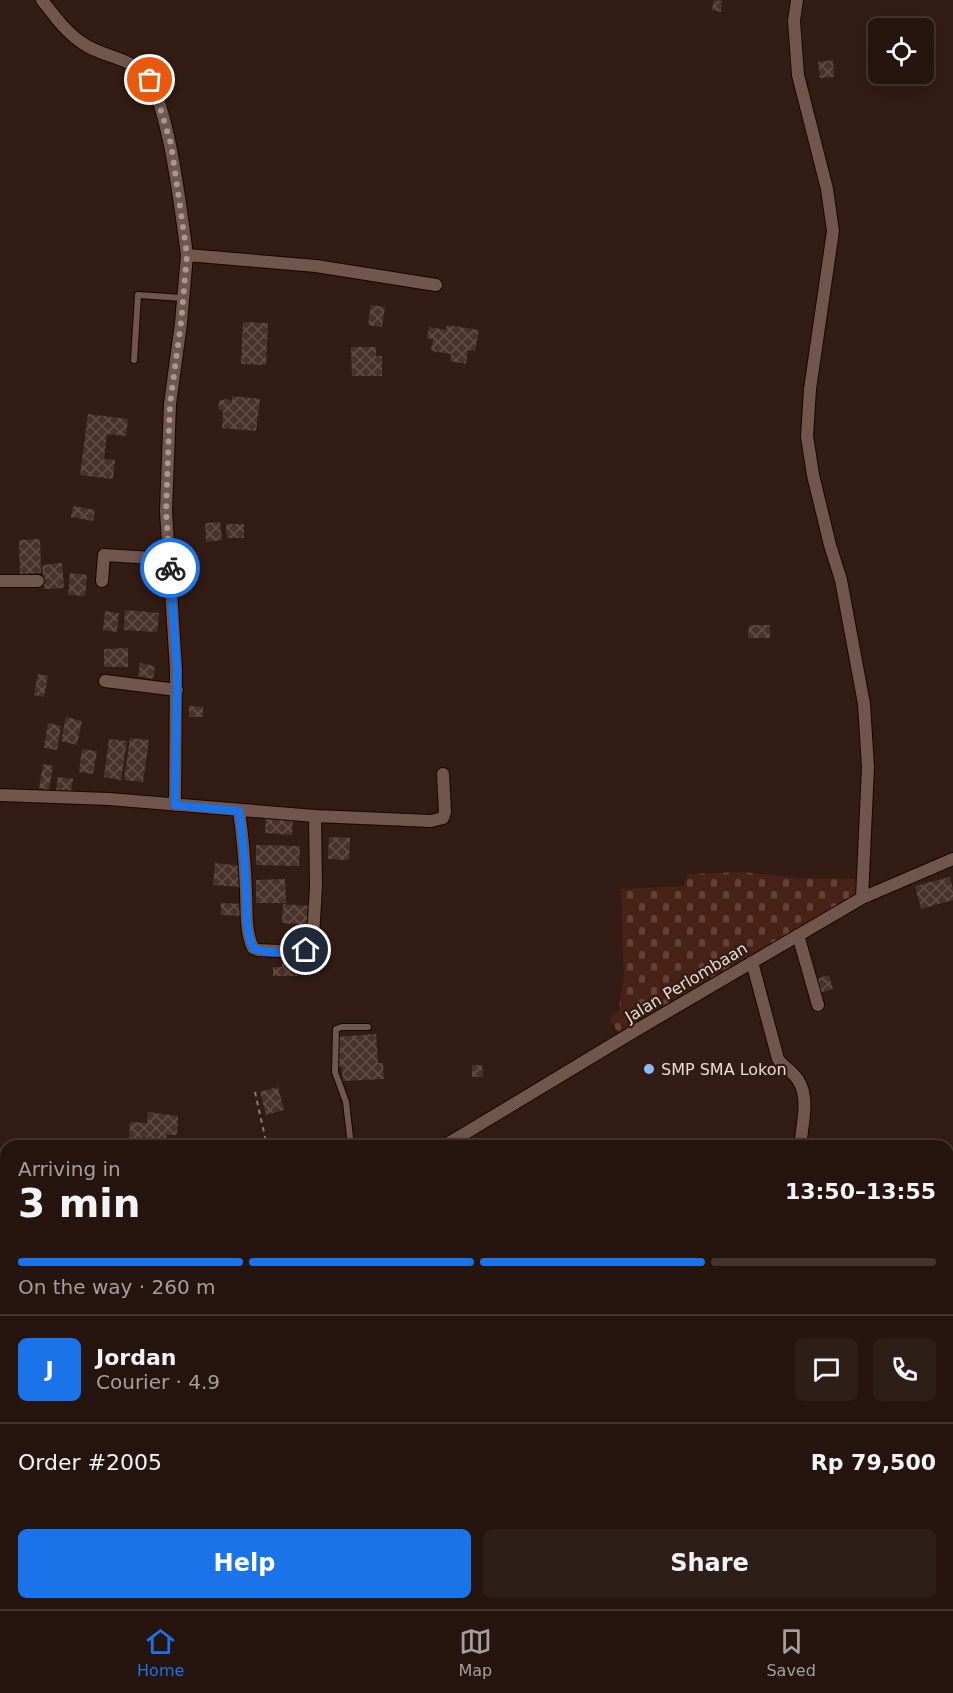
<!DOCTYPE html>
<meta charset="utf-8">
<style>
:root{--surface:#26150f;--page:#2e1e18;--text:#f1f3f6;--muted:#a49f9e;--line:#42342f;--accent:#1a73e8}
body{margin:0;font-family:"DejaVu Sans",sans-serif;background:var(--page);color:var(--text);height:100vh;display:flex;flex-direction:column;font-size:22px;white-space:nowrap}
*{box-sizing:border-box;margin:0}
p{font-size:20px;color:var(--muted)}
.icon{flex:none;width:33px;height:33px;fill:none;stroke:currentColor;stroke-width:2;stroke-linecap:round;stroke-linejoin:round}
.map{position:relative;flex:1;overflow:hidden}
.details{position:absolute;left:0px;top:1140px;width:954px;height:470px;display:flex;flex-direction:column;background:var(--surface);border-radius:18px 18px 0 0;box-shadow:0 6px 24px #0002,0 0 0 2px var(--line)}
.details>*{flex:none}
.tools{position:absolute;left:868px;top:18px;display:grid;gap:12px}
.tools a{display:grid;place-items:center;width:66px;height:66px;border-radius:9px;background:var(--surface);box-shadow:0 6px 24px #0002,0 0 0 2px var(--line);font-size:30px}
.pin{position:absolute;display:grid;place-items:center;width:51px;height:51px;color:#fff;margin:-26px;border:3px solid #fff;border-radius:50%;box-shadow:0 2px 6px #0007}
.courier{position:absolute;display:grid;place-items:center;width:60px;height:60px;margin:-30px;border:4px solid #1a73e8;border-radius:50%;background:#fff;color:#222;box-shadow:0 2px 8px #0007}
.head em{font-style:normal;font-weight:600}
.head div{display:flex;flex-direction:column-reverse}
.head{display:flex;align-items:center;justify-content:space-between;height:102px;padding:0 18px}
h1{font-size:39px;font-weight:600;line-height:45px}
.bar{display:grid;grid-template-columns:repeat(4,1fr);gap:9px 6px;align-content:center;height:72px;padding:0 18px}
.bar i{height:8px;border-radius:4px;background:var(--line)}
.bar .on{background:var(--accent)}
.bar p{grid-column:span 4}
.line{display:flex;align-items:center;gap:15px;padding:0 18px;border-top:2px solid var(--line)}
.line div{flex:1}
.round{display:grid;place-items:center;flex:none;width:63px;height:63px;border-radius:9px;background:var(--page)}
.button{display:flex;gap:12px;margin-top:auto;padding:12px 18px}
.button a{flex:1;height:69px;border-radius:9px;background:var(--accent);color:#fff;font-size:24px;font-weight:600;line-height:69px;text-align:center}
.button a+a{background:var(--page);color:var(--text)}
.menu{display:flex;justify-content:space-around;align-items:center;height:84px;border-top:2px solid var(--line);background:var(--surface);font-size:16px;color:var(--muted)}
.menu a{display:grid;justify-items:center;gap:3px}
.menu .on{color:var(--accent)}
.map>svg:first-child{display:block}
</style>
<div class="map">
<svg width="953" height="1609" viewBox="0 0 953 1609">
<defs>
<pattern id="cemetery-stones" width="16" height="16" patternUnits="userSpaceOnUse" patternTransform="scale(1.5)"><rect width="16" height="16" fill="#472215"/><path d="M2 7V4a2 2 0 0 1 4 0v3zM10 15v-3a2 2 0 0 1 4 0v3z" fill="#624236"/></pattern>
<pattern id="building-cross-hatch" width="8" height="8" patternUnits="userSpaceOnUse" patternTransform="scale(1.5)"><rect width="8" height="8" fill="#4a322a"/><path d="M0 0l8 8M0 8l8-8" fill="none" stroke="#644f48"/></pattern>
</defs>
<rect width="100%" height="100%" fill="#321c14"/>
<!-- cemetery -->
<path fill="url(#cemetery-stones)" d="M 743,872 L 798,878 L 855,879 L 856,894 L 618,1032 L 609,1019 L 619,1010 L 624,976 L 621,889 L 684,886 L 688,874 Z"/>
<!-- building -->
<path fill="url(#building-cross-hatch)" d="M 714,0 L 722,1 L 721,12 L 712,10 Z
M 833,60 L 834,77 L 820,78 L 818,62 Z
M 371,305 L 385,307 L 382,327 L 368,325 Z
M 243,322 L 268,323 L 266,365 L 241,364 Z
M 447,325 L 479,330 L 475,351 L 468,350 L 466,364 L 450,361 L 451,354 L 431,351 L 433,339 L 427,338 L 429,327 L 446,330 Z
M 351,347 L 376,347 L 376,356 L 382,356 L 382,376 L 352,376 Z
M 232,396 L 260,399 L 256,431 L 222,428 L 223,411 L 218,409 L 219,401 L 226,399 L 232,401 Z
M 88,414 L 128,419 L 126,436 L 107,434 L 104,459 L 115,460 L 113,479 L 80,475 Z
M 73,506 L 95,510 L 93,521 L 71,517 Z
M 220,522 L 222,540 L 206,542 L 205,523 Z
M 226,524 L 244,524 L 244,538 L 227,538 Z
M 40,539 L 41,573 L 20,574 L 19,540 Z
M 62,563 L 64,588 L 44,589 L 42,565 Z
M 70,573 L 87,575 L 85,596 L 68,595 Z
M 125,610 L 159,613 L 157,632 L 124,630 Z
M 105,611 L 119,613 L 117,632 L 103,630 Z
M 749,625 L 770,625 L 770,638 L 748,638 Z
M 128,648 L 128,667 L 104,667 L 104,649 Z
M 140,663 L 155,666 L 153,679 L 138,676 Z
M 38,674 L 48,676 L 44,697 L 34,695 Z
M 189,706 L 203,707 L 203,717 L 189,717 Z
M 66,717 L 82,721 L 77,745 L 61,741 Z
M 48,723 L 61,726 L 57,750 L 44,748 Z
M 130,738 L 149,740 L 143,782 L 124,780 Z
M 109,739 L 127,741 L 121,780 L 104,777 Z
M 82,749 L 97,751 L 93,774 L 79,772 Z
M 43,764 L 53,766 L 49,790 L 39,788 Z
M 58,777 L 73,779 L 71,793 L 56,791 Z
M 266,815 L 293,817 L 292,835 L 265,833 Z
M 329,837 L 350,838 L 349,860 L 328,859 Z
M 256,845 L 300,846 L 299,866 L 256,865 Z
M 215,863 L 242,866 L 240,887 L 213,885 Z
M 950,877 L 953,889 L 953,900 L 921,909 L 915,886 Z
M 285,879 L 286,903 L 256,903 L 256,880 Z
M 221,903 L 244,904 L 244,916 L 221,915 Z
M 283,904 L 309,906 L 308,925 L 282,923 Z
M 282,960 L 297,960 L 297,976 L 273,976 L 273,967 L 282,967 Z
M 829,975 L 833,989 L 819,993 L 815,979 Z
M 376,1034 L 378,1063 L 383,1063 L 384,1079 L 343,1081 L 342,1067 L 339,1067 L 337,1037 Z
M 472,1065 L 482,1065 L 483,1077 L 472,1077 Z
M 278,1087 L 284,1110 L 266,1115 L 260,1092 Z
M 148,1112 L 178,1116 L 177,1135 L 167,1135 L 166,1146 L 145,1146 L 145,1143 L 129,1142 L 130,1122 L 147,1123 Z
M 6,1333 L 6,1359 L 0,1361 L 0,1334 Z
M 6,1496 L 6,1567 L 0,1564 L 0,1498 Z"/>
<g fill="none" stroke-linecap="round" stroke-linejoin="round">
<defs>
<path id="lane" d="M 134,360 L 138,295 L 183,298
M 351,1146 L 346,1102 L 335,1072 L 336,1029 L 342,1027 L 368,1027
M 0,1598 L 6,1599
M 55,1604 L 146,1609
M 557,1604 L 565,1609
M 152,1609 L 189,1607 L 246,1609
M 376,1609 L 383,1604
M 409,1609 L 410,1604
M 695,1609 L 695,1604"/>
<path id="street" d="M 42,0 C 55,17 68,35 87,46 C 104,56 125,58 141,70 C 168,89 182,220 187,255
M 797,0 L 794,21 L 798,75 L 827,189 L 833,231 L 810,389 L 807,436 L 813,475 L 830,545 L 841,580 L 864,704 L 868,767 L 862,898
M 0,581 L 38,581
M 102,581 L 104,555 L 169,559
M 105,681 L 177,690
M 0,795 L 109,799 L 315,816 L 316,886 L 313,937 L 311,946 L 300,952 L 258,950 L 253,948 C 245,931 247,910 246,891 C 245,864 243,838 239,811
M 175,805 L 176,670 L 166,511 L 170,404 L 181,323 L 187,255 L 316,266 L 436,285
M 315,816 L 431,821 L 443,818 L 445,812 L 443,774
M 798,935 L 818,1005
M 752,962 L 778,1059 C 784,1067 793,1072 798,1080 C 810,1097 802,1127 800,1146
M 444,1146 L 633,1032 L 862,898 L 953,859
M 0,1300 L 6,1298"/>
</defs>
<!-- lane casing -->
<use href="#lane" stroke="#180602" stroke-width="8"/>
<!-- street casing -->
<use href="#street" stroke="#180602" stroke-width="14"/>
<!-- path -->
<path stroke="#8d7b74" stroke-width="2" stroke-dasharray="4.5 4.5" stroke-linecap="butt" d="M 255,1092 L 267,1146"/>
<!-- lane -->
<use href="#lane" stroke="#70564d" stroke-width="6"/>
<!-- street -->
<use href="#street" stroke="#70564d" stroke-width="12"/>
</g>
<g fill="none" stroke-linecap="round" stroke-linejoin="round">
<!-- done -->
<path stroke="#a99891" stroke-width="6" stroke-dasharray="0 10.8" d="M 150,80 L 156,94 L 171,144 L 187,255 L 181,323 L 170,404 L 166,511 L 170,568"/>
<!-- route -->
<path stroke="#1a73e8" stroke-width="8" d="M 170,568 L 177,670 L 175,805 L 239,811 C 243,838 245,864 246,891 C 247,910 245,930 253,948 C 263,953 295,954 306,950"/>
</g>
<!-- markers -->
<circle fill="#8bb9fc" stroke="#321c14" stroke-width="2" cx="649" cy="1069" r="6"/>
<g text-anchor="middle" stroke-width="4.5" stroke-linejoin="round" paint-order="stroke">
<!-- street labels -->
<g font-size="16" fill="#e9dad4" stroke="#321c14">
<text transform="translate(686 982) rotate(-31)" y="6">Jalan Perlombaan</text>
</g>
<!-- poi labels -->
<g font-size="16" fill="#e9dad4" stroke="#321c14" text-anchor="start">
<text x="661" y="1075">SMP SMA Lokon</text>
</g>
</g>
</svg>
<div class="tools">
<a><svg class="icon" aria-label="locate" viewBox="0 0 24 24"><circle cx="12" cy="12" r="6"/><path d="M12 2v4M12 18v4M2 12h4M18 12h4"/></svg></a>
</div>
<div class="pin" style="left:150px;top:80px;background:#ea580c"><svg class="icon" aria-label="bag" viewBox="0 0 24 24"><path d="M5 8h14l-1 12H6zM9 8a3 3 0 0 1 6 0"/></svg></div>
<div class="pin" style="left:306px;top:950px;background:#1f2937"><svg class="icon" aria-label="home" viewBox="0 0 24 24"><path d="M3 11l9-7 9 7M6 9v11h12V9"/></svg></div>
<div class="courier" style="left:170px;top:568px"><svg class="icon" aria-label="bike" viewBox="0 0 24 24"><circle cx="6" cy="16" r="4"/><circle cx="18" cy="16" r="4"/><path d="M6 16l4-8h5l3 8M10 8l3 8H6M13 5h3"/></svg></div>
<section class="details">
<div class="head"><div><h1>3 min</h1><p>Arriving in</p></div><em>13:50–13:55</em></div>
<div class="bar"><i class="on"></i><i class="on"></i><i class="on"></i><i></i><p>On the way · 260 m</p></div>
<div class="line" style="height:108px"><b class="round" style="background:var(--accent);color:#fff">J</b><div><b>Jordan</b><p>Courier · 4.9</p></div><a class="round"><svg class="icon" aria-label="chat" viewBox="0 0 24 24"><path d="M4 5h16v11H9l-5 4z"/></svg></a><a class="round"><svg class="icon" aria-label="phone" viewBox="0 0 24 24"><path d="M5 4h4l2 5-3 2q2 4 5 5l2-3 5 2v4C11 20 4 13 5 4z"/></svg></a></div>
<div class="line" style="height:78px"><div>Order #2005</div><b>Rp 79,500</b></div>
<div class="button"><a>Help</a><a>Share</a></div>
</section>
</div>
<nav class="menu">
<a class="on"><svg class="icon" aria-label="home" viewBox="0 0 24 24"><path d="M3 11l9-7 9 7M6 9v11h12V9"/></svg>Home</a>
<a><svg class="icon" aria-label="map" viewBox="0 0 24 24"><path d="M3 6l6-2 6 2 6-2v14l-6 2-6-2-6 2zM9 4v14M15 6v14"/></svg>Map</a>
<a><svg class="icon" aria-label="saved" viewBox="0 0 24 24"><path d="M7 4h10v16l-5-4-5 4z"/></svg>Saved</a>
</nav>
